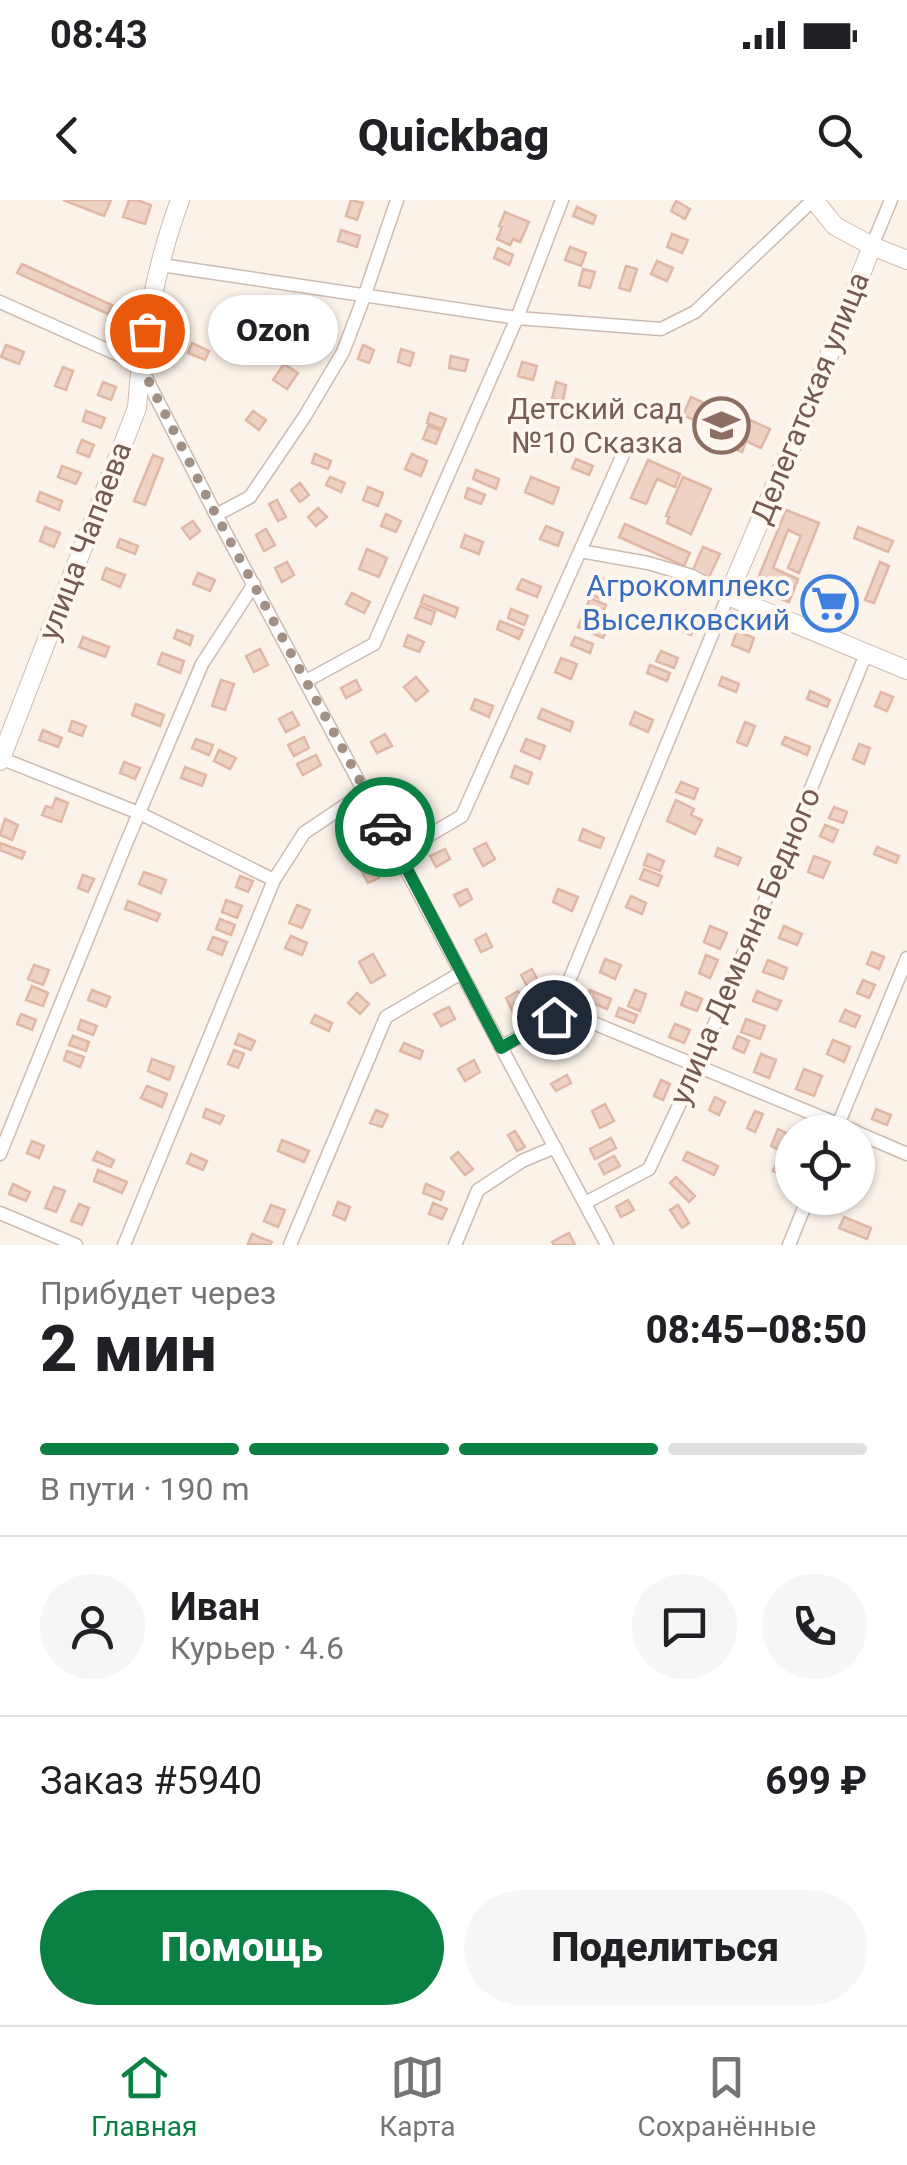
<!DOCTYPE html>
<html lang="ru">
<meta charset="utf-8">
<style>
:root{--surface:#fff;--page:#f6f6f6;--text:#202124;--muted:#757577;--line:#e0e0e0;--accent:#0b8043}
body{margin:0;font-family:Roboto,sans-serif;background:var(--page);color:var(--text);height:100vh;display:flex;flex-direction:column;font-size:38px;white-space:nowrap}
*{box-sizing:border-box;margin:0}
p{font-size:32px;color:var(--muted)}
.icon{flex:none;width:55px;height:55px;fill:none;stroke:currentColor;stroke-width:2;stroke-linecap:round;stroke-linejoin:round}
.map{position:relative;height:1045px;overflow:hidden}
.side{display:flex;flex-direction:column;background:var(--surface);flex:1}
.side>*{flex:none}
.fabs{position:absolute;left:775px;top:915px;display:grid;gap:20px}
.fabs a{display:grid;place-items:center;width:100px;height:100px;border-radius:50%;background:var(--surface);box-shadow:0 2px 8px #0004;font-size:50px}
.pin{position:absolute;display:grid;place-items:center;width:85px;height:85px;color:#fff;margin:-42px;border:5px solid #fff;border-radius:50%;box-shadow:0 2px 10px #0007}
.courier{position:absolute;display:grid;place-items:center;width:100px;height:100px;margin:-50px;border:8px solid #0b8043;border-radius:50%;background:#fff;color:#222;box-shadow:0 2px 12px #0007}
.bubble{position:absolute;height:70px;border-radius:35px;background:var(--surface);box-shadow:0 2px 8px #0004;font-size:32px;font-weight:800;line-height:70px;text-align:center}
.headline em{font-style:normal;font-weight:800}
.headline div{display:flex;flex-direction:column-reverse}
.headline{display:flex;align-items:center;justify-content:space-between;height:170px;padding:0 40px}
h1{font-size:65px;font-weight:800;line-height:75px}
.bar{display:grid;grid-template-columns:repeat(4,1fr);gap:15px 10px;align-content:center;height:120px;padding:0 40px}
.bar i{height:12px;border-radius:8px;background:var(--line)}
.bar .active{background:var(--accent)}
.bar p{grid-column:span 4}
.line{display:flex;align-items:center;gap:25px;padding:0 40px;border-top:2px solid var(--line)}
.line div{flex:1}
.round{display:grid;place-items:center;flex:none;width:105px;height:105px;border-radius:52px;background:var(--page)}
.action{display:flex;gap:20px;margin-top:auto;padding:20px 40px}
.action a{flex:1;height:115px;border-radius:60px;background:var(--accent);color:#fff;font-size:40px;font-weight:800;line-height:115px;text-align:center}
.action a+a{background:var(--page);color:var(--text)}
.status{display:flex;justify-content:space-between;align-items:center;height:70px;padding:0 50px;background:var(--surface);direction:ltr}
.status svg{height:28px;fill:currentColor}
header{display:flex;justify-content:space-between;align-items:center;height:130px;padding:0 40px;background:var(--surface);font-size:45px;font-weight:800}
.tab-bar{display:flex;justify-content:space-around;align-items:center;height:140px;border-top:2px solid var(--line);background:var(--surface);font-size:28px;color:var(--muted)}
.tab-bar a{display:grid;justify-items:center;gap:5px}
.tab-bar .active{color:var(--accent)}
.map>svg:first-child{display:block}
</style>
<div class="status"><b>08:43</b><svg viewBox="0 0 49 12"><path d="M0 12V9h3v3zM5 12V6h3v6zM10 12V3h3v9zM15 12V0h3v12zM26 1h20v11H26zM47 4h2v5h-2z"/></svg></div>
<header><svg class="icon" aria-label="back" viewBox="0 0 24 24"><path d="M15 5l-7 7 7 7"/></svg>Quickbag<svg class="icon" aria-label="search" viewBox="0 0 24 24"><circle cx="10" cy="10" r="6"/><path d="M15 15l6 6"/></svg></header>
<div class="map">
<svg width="907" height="1045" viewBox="0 0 907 1045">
<rect width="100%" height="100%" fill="#fbf3ea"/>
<!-- building -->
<path fill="#eed2c3" stroke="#e0b8a5" stroke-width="2.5" d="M 63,0 L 111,0 L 104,16 Z
M 129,0 L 137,0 L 151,5 L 145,24 L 123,17 Z
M 351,0 L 363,3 L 357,20 L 346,16 Z
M 676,1 L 690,9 L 685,19 L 671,11 Z
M 577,7 L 596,16 L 593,24 L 573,16 Z
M 505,12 L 529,22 L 520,42 L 513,39 L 510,45 L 497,39 L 502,27 L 499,26 Z
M 341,30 L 360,36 L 357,47 L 338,41 Z
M 672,34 L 688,40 L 682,53 L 667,47 Z
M 570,47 L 586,53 L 581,66 L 565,60 Z
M 498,48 L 513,55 L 509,65 L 494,58 Z
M 657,61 L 673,68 L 667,81 L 651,74 Z
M 22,64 L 112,105 L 108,114 L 17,73 Z
M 626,66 L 637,69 L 630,91 L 619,88 Z
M 583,69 L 595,72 L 590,88 L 579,85 Z
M 307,133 L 316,139 L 307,152 L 298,146 Z
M 242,137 L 251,141 L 242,161 L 233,156 Z
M 192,143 L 209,151 L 205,160 L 188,153 Z
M 6,145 L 24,152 L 19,164 L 1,157 Z
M 363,145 L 374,150 L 369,163 L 358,159 Z
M 401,149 L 414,153 L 410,166 L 398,162 Z
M 451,156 L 468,160 L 465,171 L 449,168 Z
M 522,162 L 537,166 L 533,180 L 518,176 Z
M 284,164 L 298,173 L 287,189 L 273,180 Z
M 63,167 L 73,171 L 66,190 L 55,186 Z
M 103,182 L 116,187 L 111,200 L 98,195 Z
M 556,182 L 566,185 L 563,201 L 552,199 Z
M 691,197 L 709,205 L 705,213 L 746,231 L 750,220 L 770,229 L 761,248 L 746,241 L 742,252 L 696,231 L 700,223 L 683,215 Z
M 86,211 L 105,218 L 101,228 L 83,221 Z
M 253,211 L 266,220 L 259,230 L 246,220 Z
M 430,213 L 446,219 L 442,229 L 427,223 Z
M 428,226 L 441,231 L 436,244 L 423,239 Z
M 82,240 L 94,245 L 89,257 L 77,252 Z
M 315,254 L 331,261 L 328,269 L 312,263 Z
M 412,254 L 427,261 L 421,276 L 405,269 Z
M 153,255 L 163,259 L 145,305 L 134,301 Z
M 576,259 L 593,266 L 589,275 L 572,268 Z
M 648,260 L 680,274 L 675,287 L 657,279 L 646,304 L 631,298 Z
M 62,266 L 81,273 L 76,284 L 58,277 Z
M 476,270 L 499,279 L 496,289 L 473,279 Z
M 330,277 L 345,283 L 341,292 L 326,285 Z
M 531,277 L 559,288 L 553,304 L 525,292 Z
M 683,277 L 711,289 L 691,334 L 667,323 L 669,317 L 666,316 Z
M 300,283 L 309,295 L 300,302 L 291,290 Z
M 368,287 L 383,293 L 378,306 L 363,300 Z
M 468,288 L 485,295 L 481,304 L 465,298 Z
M 40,292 L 62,301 L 59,310 L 37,301 Z
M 277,300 L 286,317 L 278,321 L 269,304 Z
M 318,308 L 327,317 L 316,326 L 308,317 Z
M 786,310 L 819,323 L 799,373 L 788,368 L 801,336 L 788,330 L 773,368 L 798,379 L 789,402 L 754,388 Z
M 386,314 L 401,321 L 396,332 L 381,326 Z
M 193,321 L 200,331 L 190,339 L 182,328 Z
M 625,324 L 690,353 L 684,366 L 619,337 Z
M 546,326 L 563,333 L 558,346 L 540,339 Z
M 45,327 L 60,333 L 54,347 L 40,341 Z
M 858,327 L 893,341 L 888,352 L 854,338 Z
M 266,329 L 275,345 L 264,351 L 256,335 Z
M 465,335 L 483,342 L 479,354 L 461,347 Z
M 120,339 L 138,346 L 135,354 L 117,347 Z
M 703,347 L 720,354 L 708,379 L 692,372 Z
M 367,349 L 387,358 L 379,377 L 359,369 Z
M 287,362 L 294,375 L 282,382 L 275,368 Z
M 880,362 L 889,366 L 874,403 L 865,400 Z
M 106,368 L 125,375 L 120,387 L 102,379 Z
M 198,373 L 215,380 L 210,391 L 193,384 Z
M 594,375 L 606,380 L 599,398 L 587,393 Z
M 522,379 L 541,387 L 537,397 L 517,389 Z
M 819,392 L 854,407 L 848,422 L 813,408 Z
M 352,393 L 370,402 L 364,413 L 346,404 Z
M 424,395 L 458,408 L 455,417 L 421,403 Z
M 590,398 L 606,405 L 602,415 L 586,408 Z
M 420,406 L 435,412 L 431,424 L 415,418 Z
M 511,409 L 528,416 L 524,425 L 508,418 Z
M 685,411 L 699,416 L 691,435 L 678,430 Z
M 581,420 L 607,430 L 603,438 L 578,427 Z
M 500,421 L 523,430 L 519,439 L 497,429 Z
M 177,430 L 193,436 L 190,445 L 174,438 Z
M 737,431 L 754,438 L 749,452 L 732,445 Z
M 408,435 L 424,442 L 419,452 L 404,446 Z
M 83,437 L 109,447 L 105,457 L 79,447 Z
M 575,437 L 593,444 L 590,453 L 571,445 Z
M 260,449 L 268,465 L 254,472 L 246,456 Z
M 661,451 L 678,458 L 674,468 L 656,461 Z
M 162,453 L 184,461 L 180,473 L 158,464 Z
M 561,458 L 577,464 L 571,479 L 555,472 Z
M 650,465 L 670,473 L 667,481 L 647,473 Z
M 416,477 L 428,491 L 416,501 L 404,487 Z
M 722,477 L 739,484 L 736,492 L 719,485 Z
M 221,480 L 234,484 L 225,510 L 212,506 Z
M 356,480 L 361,490 L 346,498 L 341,488 Z
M 810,491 L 830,500 L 827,507 L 807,499 Z
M 881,492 L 893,497 L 887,511 L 875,506 Z
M 475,499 L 493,506 L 489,517 L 471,509 Z
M 136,504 L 164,515 L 160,526 L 132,515 Z
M 542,509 L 573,522 L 570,531 L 538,518 Z
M 292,512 L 299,525 L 286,532 L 279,519 Z
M 635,512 L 653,520 L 648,532 L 630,524 Z
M 72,521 L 86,526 L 82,536 L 69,531 Z
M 745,522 L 755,526 L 747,546 L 737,542 Z
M 43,530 L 62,538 L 58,547 L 39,540 Z
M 385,534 L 392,546 L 377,553 L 371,542 Z
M 304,537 L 309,548 L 294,556 L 288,545 Z
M 785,537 L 810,547 L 807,555 L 782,544 Z
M 196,539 L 213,545 L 209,555 L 192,548 Z
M 526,539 L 545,546 L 540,559 L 521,551 Z
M 859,544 L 870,548 L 864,564 L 853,559 Z
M 219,550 L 236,558 L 230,569 L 214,561 Z
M 316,555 L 321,565 L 303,575 L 297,564 Z
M 124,562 L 140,568 L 135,579 L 120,573 Z
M 515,566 L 532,573 L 528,584 L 511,577 Z
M 185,567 L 206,575 L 202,586 L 181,578 Z
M 681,582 L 698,589 L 694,599 L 676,592 Z
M 56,598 L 68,603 L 61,622 L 42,615 L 46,606 L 52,608 Z
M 676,600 L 694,609 L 691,615 L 702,620 L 695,634 L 667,621 Z
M 834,607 L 847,612 L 843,623 L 829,618 Z
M 5,619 L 18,625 L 12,640 L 0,635 Z
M 825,625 L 838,630 L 833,642 L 820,636 Z
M 354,626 L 359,637 L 344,645 L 338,634 Z
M 583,629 L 604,638 L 600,648 L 579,640 Z
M 0,643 L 25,652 L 22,659 L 0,650 Z
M 486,643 L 495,659 L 483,666 L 474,649 Z
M 877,647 L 899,656 L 896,663 L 874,654 Z
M 718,648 L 741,658 L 738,665 L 715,656 Z
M 445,649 L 450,659 L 436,667 L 430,656 Z
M 648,654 L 664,661 L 660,671 L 644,665 Z
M 814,656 L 830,662 L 823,678 L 808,672 Z
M 372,665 L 379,678 L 368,683 L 361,670 Z
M 644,669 L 662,676 L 658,686 L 640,679 Z
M 144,672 L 166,680 L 161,693 L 139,684 Z
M 83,675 L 94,679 L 88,692 L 78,688 Z
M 240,676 L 253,681 L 248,692 L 236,687 Z
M 467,689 L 472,699 L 460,706 L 454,695 Z
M 558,689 L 578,697 L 572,711 L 553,702 Z
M 631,696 L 646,703 L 642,714 L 626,707 Z
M 226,700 L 242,706 L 237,718 L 222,712 Z
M 128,701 L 160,714 L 157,721 L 125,709 Z
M 297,705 L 310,710 L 302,728 L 289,723 Z
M 220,719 L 235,725 L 231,735 L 216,729 Z
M 710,726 L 727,733 L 720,749 L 704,742 Z
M 784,726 L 802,734 L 797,745 L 779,738 Z
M 486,734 L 492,747 L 481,752 L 475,740 Z
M 291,736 L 307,743 L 302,755 L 285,748 Z
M 213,737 L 227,742 L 222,755 L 208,749 Z
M 872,752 L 884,757 L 879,769 L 867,764 Z
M 373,754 L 385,775 L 371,783 L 359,762 Z
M 706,755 L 718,760 L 710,778 L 699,773 Z
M 605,759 L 621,765 L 615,779 L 600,772 Z
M 768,760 L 787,768 L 783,779 L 763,772 Z
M 34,765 L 49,770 L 43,785 L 28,779 Z
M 532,769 L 538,781 L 527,786 L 521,775 Z
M 863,780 L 875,785 L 869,798 L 857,793 Z
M 32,786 L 48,793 L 43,806 L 26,800 Z
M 92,790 L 110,797 L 106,807 L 88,800 Z
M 590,790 L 611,799 L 607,809 L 586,800 Z
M 635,790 L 646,794 L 640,811 L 628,806 Z
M 518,791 L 526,807 L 514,814 L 506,798 Z
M 757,791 L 781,801 L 777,810 L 753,801 Z
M 686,792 L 702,799 L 697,811 L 681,805 Z
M 357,793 L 369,804 L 360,814 L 348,803 Z
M 449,807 L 455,819 L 441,826 L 434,814 Z
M 619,808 L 637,815 L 634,823 L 616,816 Z
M 845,810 L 860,816 L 855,827 L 840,821 Z
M 21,814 L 36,820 L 32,830 L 17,824 Z
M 315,815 L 332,823 L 329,831 L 311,823 Z
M 746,819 L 765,826 L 760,839 L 741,832 Z
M 81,820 L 97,826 L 93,835 L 78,829 Z
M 675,824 L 690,830 L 684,843 L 669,837 Z
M 239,834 L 255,841 L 251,850 L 235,844 Z
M 73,836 L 89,842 L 86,851 L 69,845 Z
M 738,836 L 749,841 L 744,853 L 733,848 Z
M 833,840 L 850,847 L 844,862 L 827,854 Z
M 404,843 L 423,851 L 420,859 L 400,851 Z
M 234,850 L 244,854 L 238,868 L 228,864 Z
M 67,851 L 84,857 L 80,867 L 64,860 Z
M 761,854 L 776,860 L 769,878 L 754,872 Z
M 152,859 L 174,867 L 169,880 L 148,871 Z
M 474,860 L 480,872 L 465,881 L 458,869 Z
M 804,869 L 822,876 L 814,896 L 796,889 Z
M 567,875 L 571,883 L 556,891 L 551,884 Z
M 661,880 L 670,884 L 663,900 L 654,896 Z
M 147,886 L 167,894 L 162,907 L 141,898 Z
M 715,897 L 725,902 L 719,915 L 709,910 Z
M 605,904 L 614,921 L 600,928 L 592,911 Z
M 206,909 L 224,916 L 220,924 L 203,917 Z
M 876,909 L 891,915 L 887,925 L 872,919 Z
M 376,910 L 388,915 L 382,927 L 370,923 Z
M 755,911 L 763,914 L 755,932 L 747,928 Z
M 778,929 L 788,934 L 780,950 L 771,946 Z
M 515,931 L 525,947 L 517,951 L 508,935 Z
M 611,938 L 616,948 L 595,959 L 590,949 Z
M 282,940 L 309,951 L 304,962 L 278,951 Z
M 32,941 L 44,946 L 39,958 L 27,953 Z
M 97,952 L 114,960 L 111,967 L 93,960 Z
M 458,952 L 473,969 L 465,975 L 451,958 Z
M 687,952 L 718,966 L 714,975 L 683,960 Z
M 191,954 L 207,961 L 203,970 L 187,963 Z
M 858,955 L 871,960 L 865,974 L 858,971 Z
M 614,956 L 620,966 L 604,974 L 599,964 Z
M 780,956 L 792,962 L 792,980 L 773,971 Z
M 98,970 L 127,982 L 122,993 L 94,981 Z
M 676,977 L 695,996 L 689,1002 L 670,983 Z
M 13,984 L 30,992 L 26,1001 L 9,994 Z
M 426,984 L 444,992 L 441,1000 L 423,993 Z
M 54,987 L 65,991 L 56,1012 L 45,1008 Z
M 628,1000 L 634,1010 L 621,1017 L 616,1007 Z
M 338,1002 L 350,1007 L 345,1020 L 333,1015 Z
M 433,1003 L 447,1009 L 442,1019 L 429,1014 Z
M 79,1004 L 89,1008 L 82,1025 L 71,1021 Z
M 271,1005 L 285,1010 L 278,1027 L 264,1021 Z
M 678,1005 L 689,1023 L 682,1028 L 670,1010 Z
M 844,1017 L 871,1028 L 867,1039 L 839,1028 Z
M 569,1033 L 575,1045 L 554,1045 L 552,1042 Z
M 252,1034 L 272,1042 L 270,1045 L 248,1044 Z"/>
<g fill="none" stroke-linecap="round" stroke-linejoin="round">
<defs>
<path id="street" d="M 872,46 L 891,0
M 161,65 L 517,118 L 661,129 L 695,112 L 813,0
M 0,102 L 139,164 L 216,315 L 607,1045
M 216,315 L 250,297 L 305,216 L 343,152 L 364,97 L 397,0
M 306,481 L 374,444 L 517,118 L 562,0
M 0,558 L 139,613 L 274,680
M 399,653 L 462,616 L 625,250
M 557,808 L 857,932
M 501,847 L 554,817 L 728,396 L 692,376 L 648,363 L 580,351
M 835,932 L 907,758
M 858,933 L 907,954
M 0,954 L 125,646 L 202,464 L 254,384
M 585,1003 L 649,969 L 697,867 L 866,454
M 0,1013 L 76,1045
M 124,1045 L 274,680 L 304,633 L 365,592
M 290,1045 L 386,817 L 461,773
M 455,1045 L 478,990 L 522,961 L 555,947
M 789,1045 L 808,998"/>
<path id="secondary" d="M 814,0 L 835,26 L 872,46 L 907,60
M 872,46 L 813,196 L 728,396 L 907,470
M 0,561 L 137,208 C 141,142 157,62 180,0"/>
</defs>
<!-- street casing -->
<use href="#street" stroke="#ccbbb0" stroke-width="15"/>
<!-- secondary casing -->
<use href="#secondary" stroke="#cfbbae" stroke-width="20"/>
<!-- street -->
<use href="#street" stroke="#fff" stroke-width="12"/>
<!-- secondary -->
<use href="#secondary" stroke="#fff" stroke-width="18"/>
</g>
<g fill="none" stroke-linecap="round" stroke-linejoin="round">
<!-- done -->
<path stroke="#a39085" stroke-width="10" stroke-dasharray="0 18" d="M 147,131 L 140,164 L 216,315 L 385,627"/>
<!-- route -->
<path stroke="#0b8043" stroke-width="12" d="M 385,627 L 501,848 L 554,817"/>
</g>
<!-- icons -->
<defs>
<symbol id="school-ring" viewBox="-11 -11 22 22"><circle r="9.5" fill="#fef7f0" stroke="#8d6e63" stroke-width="1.5"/><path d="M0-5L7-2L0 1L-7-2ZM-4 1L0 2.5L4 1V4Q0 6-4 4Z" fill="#8d6e63"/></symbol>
<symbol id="supermarket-ring" viewBox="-11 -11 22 22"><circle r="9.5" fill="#fef7f0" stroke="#3f7fe0" stroke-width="1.5"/><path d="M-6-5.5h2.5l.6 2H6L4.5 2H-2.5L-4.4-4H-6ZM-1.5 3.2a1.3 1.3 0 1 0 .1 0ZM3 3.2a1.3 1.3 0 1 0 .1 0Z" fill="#3f7fe0"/></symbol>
</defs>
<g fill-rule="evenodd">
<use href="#school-ring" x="690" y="194" width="63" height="63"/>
<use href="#supermarket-ring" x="798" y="372" width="63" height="63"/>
</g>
<g text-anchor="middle" stroke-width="8" stroke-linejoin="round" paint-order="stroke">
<!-- street labels -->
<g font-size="30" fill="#745a4f" stroke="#fef7f0">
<text transform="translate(810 198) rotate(-68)" y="10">Делегатская улица</text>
<text transform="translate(85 341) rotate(-69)" y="10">улица Чапаева</text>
<text transform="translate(745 746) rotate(-67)" y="10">улица Демьяна Бедного</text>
</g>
<!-- education labels -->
<g font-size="30" fill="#785e54" stroke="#fef7f0" text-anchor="end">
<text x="683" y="219">Детский сад<tspan x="683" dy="34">№10 Сказка</tspan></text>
</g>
<!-- shop labels -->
<g font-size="30" fill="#366cbe" stroke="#fef7f0" text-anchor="end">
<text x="790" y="396">Агрокомплекс<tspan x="790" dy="34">Выселковский</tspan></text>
</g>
</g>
</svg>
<div class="fabs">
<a><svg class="icon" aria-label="locate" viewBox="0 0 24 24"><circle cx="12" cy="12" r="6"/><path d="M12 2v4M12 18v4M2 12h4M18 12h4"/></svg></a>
</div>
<div class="pin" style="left:147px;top:131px;background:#ea580c"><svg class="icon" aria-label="bag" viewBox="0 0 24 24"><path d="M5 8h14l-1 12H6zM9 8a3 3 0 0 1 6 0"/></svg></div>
<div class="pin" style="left:554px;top:817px;background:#1f2937"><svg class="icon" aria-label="home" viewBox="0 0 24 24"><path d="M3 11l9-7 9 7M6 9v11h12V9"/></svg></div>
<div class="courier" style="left:385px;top:627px"><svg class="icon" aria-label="car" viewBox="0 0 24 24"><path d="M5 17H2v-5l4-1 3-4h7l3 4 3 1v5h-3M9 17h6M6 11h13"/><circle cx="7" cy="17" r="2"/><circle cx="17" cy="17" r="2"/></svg></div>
<div class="bubble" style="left:208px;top:95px;width:130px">Ozon</div>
</div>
<section class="side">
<div class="headline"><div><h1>2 мин</h1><p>Прибудет через</p></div><em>08:45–08:50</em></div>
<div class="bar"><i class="active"></i><i class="active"></i><i class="active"></i><i></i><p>В пути · 190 m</p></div>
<div class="line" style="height:180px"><a class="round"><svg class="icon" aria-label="person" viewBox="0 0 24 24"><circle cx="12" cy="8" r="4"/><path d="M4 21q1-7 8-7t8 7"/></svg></a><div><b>Иван</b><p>Курьер · 4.6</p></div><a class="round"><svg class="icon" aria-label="chat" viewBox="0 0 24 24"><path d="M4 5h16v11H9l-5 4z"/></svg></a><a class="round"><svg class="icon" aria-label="phone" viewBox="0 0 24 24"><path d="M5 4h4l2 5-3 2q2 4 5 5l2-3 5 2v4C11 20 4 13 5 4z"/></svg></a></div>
<div class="line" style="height:130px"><div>Заказ #5940</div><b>699 ₽</b></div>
<div class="action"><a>Помощь</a><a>Поделиться</a></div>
</section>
<nav class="tab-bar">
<a class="active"><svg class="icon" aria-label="home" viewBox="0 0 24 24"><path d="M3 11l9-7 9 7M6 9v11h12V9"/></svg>Главная</a>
<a><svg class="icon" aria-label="map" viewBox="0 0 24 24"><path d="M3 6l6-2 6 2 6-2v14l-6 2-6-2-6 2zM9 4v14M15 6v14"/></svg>Карта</a>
<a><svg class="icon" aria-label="saved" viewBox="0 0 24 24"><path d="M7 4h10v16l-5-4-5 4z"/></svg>Сохранённые</a>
</nav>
